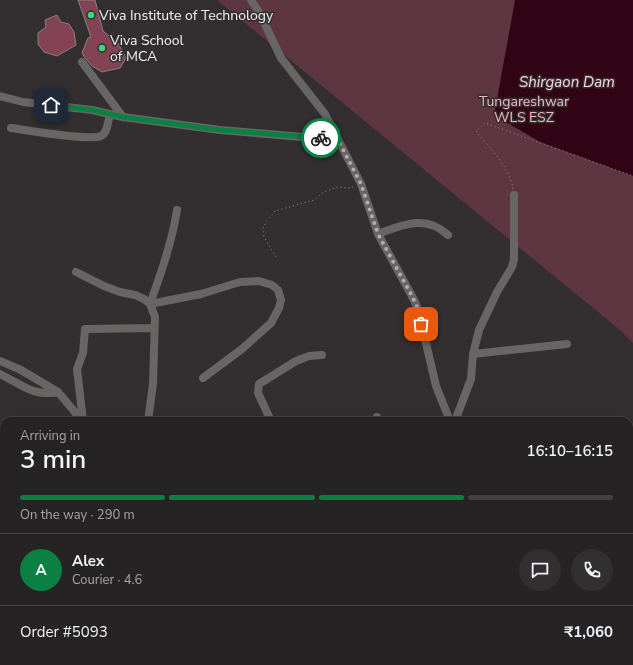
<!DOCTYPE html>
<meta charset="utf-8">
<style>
:root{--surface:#262324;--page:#322f31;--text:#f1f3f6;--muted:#a4a4a6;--line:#424041;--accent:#0b8043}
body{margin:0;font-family:"Nunito Sans",sans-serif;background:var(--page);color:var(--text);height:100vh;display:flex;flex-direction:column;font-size:15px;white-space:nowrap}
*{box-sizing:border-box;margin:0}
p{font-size:13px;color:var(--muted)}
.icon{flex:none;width:22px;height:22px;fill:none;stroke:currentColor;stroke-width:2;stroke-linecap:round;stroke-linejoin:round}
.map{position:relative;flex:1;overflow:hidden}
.drawer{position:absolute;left:0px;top:417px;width:633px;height:248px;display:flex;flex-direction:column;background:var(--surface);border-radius:12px 12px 0 0;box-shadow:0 4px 16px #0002,0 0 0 1px var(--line)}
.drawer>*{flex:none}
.pin{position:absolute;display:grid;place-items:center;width:34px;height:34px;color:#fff;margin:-17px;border-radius:8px;box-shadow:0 2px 6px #0006}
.courier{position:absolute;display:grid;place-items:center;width:40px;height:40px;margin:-20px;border:3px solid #0b8043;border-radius:50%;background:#fff;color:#222;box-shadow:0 1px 5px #0007}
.overview em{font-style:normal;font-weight:600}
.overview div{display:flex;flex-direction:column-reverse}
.overview{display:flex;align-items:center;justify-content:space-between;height:68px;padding:0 20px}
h1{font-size:26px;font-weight:600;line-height:30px}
.bar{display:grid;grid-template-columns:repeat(4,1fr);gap:6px 4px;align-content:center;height:48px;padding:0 20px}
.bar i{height:5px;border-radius:3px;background:var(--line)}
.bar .active{background:var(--accent)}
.bar p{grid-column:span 4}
.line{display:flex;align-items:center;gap:10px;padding:0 20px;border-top:1px solid var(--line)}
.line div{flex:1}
.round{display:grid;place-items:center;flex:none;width:42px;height:42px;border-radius:21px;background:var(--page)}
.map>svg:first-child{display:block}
</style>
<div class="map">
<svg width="633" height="665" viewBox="0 0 633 665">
<rect width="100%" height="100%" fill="#332f30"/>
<!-- green -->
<path fill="#5e3641" d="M 217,0 L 633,0 L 633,343 L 620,330 Z
M 0,615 L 4,616 L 4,661 L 166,661 L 172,665 L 0,665 Z"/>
<!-- water -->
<path fill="#310415" d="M 515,0 L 633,0 L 633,176 L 540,142 L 511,125 L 494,116 Z"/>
<!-- building -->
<path fill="#844255" stroke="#858182" d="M 78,0 L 95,0 L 103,31 L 118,43 L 126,58 L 120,68 L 102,72 L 92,66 L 85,58 L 82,53 L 88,38 L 91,37 Z
M 57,15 L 61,22 L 69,24 L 74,32 L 76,45 L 57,56 L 44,52 L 38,44 L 38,33 L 46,27 L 45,20 Z"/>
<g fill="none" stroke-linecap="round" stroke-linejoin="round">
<!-- path -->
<path stroke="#908d8e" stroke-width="1" stroke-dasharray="1 3" stroke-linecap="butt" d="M 513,189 C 510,167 489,147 476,131 L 485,123 L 633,176
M 276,257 L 264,237 L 263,228 L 266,222 L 275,211 L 314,200 L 324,192 L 337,187 L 349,188 L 353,187"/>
<!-- minor -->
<path stroke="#686565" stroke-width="8" d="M 251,0 L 259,12 L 281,58 L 325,114 L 361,184 L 378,234 L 413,298 L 418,309 L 436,386 L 450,421
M 82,62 L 123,117
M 0,96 L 23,102 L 92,110 L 123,117 L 220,130 L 338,140
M 11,128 C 26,130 89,141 101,136 C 108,133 108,120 110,114
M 378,234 C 402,225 426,214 448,235
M 76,272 L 104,286 L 120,292 L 135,295 L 144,299 L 150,304 L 155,317 L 153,384 L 148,421
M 150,304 L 201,294 L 240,282 L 259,281 L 272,285 L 278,290 L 281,300 L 279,308 L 271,323 L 242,349 L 203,378
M 150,304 C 161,273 172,242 177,210
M 473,354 L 567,344
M 0,361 L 21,370 L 58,392 L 74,411 L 80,421
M 0,374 C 21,384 33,397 58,392
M 377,417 L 378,421
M 83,421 L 77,369 L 83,353 L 85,329 L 154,328
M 271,421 L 258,393 L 259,384 L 296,361 L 309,356 L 322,355
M 455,421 L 471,379 L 473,354 L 479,330 L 497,292 L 512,267 L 514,259 L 514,195
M 629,610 L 633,610
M 235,661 L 238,665
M 326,661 L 326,665
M 455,665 L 465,661
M 557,665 L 563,661"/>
<!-- major -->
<path stroke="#bb6d84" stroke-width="10" d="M 629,500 L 633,501
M 629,509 L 633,510
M 0,511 L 4,511
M 0,519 L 4,520"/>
</g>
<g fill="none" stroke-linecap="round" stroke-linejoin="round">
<!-- done -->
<path stroke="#b1aeaf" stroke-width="4" stroke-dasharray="0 7.2" d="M 321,138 L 338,140 L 361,184 L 378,234 L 413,298 L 418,309 L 421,324"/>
<!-- route -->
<path stroke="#0b8043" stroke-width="5" d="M 51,105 L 92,110 L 123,117 L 220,130 L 321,138"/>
</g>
<!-- markers -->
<g fill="#3ed77d" stroke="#332f30" stroke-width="1.5">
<circle cx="91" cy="15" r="4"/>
<circle cx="102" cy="48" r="4"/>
</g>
<g text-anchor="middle" stroke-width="3" stroke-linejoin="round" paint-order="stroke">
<!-- poi labels -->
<g font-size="14" fill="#f5f3f4" stroke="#332f30" text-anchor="start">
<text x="99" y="20">Viva Institute of Technology</text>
<text x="110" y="45">Viva School<tspan x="110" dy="16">of MCA</tspan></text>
</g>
<!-- park labels -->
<g font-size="14" fill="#f3b6c5" stroke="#332f30">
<text x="524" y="106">Tungareshwar<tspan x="524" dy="16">WLS ESZ</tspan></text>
</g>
<!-- water labels -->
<g font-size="15" font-style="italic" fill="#fed4dd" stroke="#332f30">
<text x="567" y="87">Shirgaon Dam</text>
</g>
</g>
</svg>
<div class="pin" style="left:421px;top:324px;background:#ea580c"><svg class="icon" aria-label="bag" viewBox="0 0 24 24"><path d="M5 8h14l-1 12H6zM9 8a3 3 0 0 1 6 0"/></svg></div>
<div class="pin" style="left:51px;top:105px;background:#1f2937"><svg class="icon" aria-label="home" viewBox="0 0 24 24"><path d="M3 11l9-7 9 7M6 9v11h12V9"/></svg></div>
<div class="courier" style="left:321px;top:138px"><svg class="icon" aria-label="bike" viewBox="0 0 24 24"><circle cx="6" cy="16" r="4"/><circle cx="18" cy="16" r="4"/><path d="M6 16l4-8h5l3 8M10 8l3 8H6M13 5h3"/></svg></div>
<section class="drawer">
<div class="overview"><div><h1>3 min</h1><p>Arriving in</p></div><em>16:10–16:15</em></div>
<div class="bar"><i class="active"></i><i class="active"></i><i class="active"></i><i></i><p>On the way · 290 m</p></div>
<div class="line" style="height:72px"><b class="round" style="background:var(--accent);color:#fff">A</b><div><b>Alex</b><p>Courier · 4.6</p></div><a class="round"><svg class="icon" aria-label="chat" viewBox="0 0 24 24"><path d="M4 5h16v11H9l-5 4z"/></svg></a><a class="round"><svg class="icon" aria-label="phone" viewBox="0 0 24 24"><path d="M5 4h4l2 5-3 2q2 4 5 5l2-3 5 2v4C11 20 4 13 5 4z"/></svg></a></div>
<div class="line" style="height:52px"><div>Order #5093</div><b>₹1,060</b></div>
</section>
</div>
